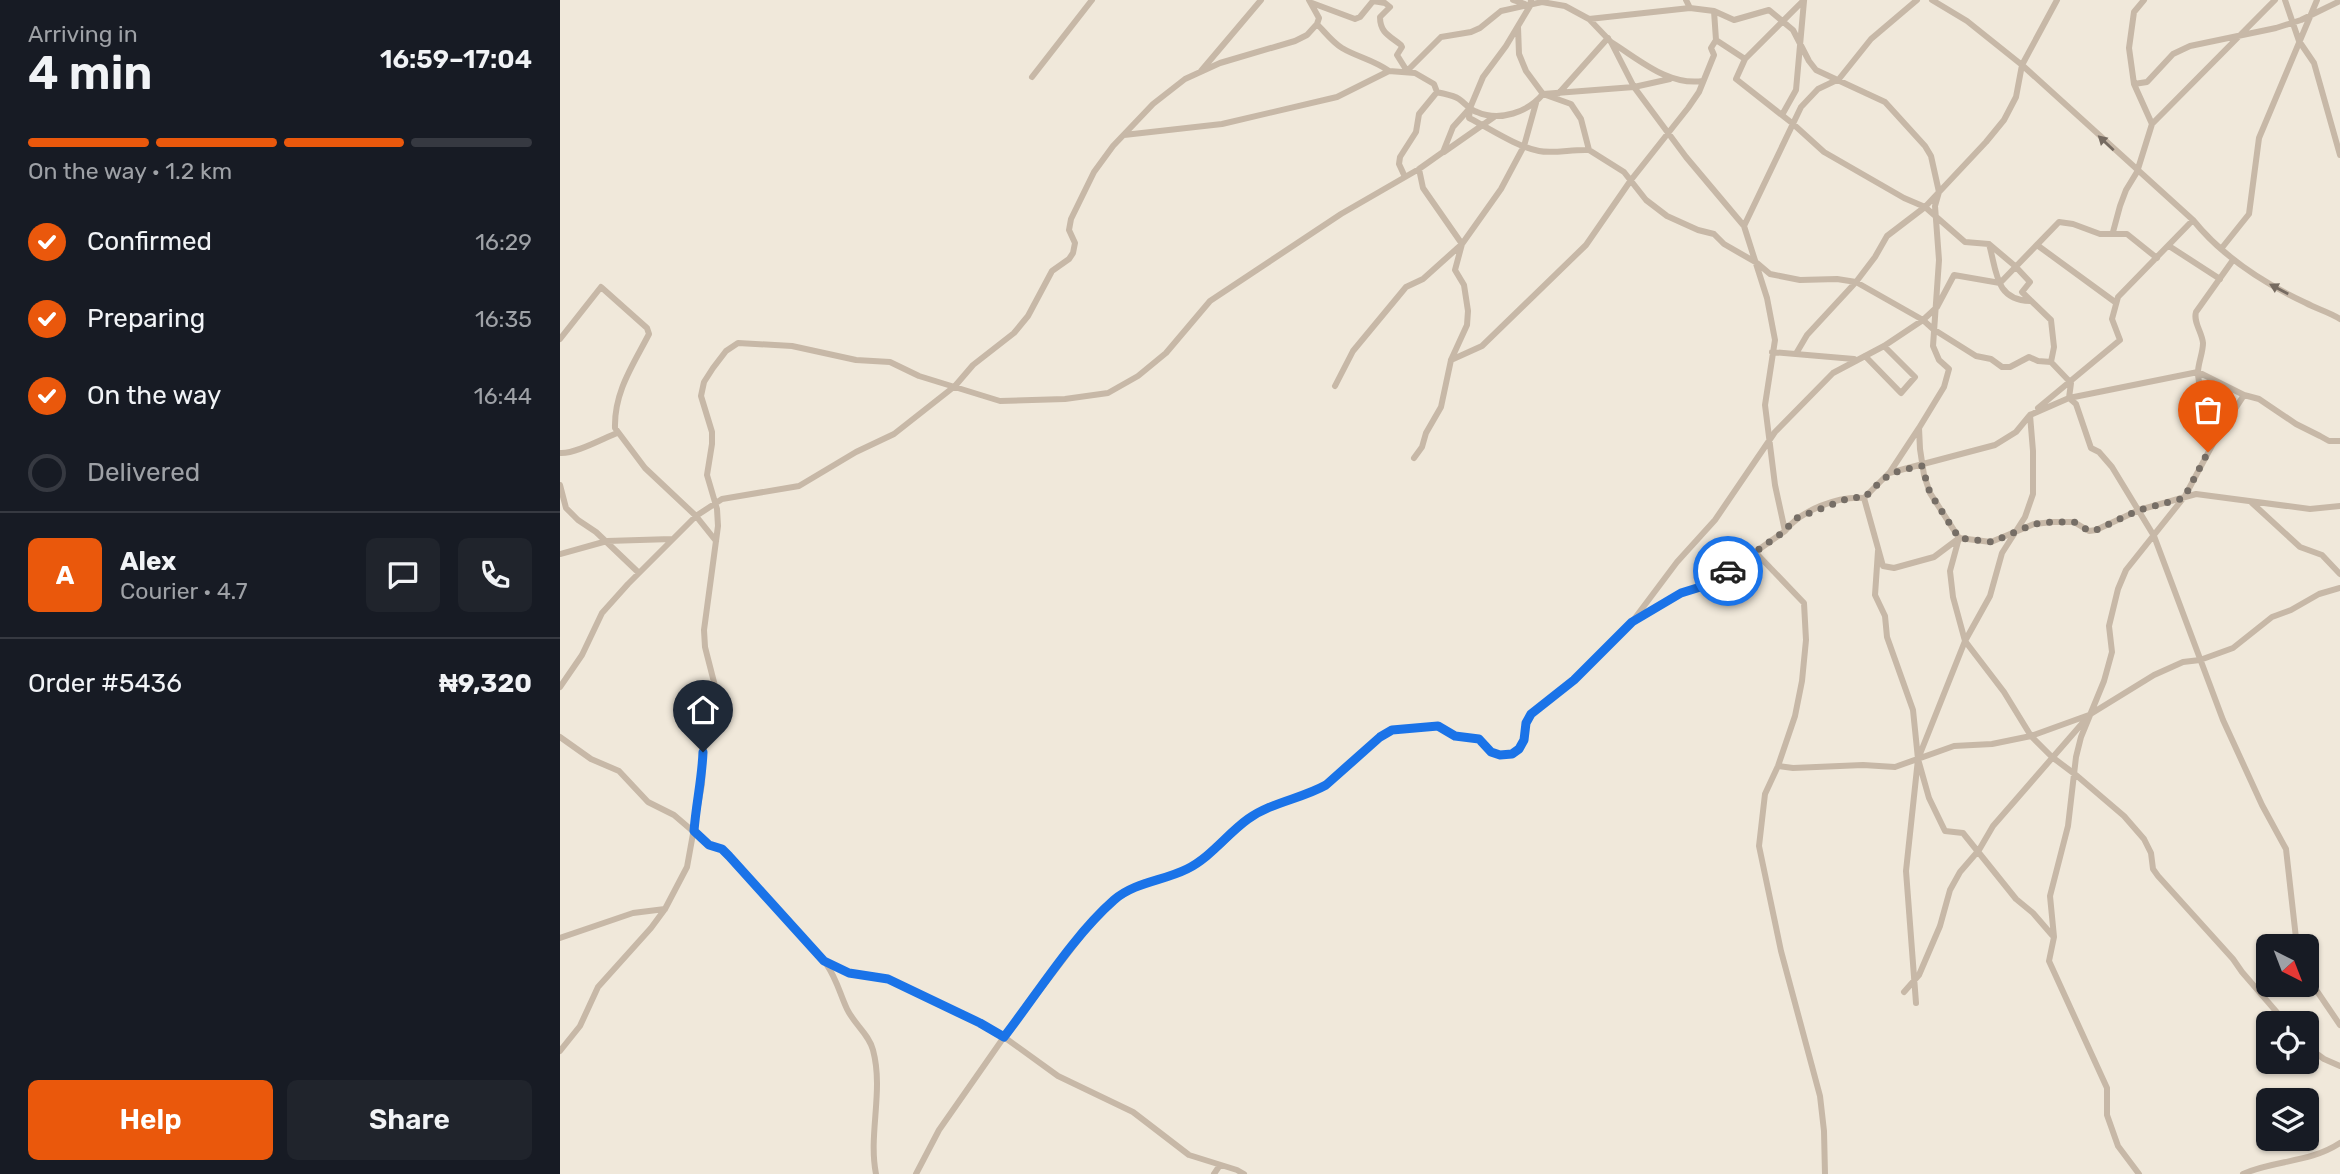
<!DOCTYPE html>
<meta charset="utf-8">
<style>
:root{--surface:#171b24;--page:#20242c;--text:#f1f3f6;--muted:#9ea1a6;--line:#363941;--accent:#ea580c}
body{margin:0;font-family:Rubik,sans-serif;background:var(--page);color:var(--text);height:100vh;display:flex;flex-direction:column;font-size:26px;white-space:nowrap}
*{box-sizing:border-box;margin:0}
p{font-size:23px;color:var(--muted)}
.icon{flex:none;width:38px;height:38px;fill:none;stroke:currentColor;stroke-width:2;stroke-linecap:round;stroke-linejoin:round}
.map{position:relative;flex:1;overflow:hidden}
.details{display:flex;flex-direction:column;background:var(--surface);width:560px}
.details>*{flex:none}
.needle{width:46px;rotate:138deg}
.buttons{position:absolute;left:1696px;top:934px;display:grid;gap:14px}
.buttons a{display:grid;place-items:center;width:63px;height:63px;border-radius:10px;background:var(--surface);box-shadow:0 2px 5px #0004;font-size:35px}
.pin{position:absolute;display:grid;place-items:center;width:60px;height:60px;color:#fff;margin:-72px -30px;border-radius:50% 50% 50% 0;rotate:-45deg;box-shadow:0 0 7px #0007}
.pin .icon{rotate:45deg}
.courier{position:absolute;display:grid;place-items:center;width:70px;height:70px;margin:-35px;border:5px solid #1a73e8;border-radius:50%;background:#fff;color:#222;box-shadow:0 2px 9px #0007}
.head em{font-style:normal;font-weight:600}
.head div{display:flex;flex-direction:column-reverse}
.head{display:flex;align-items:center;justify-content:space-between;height:119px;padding:0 28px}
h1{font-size:46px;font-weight:600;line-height:52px}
.bar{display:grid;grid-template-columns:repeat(4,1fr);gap:10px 7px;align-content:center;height:84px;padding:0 28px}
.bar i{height:9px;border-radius:5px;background:var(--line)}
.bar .current{background:var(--accent)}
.bar p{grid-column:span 4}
.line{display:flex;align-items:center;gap:18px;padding:0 28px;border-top:2px solid var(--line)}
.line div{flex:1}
.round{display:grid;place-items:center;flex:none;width:74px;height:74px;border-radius:10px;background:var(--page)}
ol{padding:0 28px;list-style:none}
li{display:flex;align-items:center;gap:21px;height:77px}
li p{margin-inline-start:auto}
li .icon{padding:7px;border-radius:50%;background:var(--accent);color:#fff;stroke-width:4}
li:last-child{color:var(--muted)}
li i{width:38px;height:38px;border:4px solid var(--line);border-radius:50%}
.primary-button{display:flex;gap:14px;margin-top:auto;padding:14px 28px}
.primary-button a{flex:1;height:80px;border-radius:10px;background:var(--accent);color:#fff;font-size:28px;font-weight:600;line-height:80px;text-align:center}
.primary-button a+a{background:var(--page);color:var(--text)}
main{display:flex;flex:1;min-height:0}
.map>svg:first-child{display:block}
</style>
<main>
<section class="details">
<div class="head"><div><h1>4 min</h1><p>Arriving in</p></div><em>16:59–17:04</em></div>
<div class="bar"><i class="current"></i><i class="current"></i><i class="current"></i><i></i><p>On the way · 1.2 km</p></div>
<ol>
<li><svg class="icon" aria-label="check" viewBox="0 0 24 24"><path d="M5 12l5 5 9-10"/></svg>Confirmed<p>16:29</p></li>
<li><svg class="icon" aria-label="check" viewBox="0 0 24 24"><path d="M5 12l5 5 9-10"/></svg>Preparing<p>16:35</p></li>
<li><svg class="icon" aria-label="check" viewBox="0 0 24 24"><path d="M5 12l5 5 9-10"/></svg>On the way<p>16:44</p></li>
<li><i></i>Delivered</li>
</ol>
<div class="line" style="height:126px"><b class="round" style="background:var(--accent);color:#fff">A</b><div><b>Alex</b><p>Courier · 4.7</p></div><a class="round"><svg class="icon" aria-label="chat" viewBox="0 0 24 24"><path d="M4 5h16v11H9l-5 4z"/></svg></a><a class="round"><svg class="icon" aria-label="phone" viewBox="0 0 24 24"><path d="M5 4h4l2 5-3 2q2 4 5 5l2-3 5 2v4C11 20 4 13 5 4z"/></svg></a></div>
<div class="line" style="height:91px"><div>Order #5436</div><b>₦9,320</b></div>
<div class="primary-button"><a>Help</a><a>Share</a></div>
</section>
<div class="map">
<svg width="1780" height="1174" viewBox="0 0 1780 1174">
<rect width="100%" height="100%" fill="#f0e8da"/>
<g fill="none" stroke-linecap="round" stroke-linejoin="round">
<!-- minor -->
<path stroke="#c7b8a7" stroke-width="6" d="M 749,0 L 759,18 L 757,24 C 765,32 772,42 782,48 C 797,57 814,60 829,71
M 953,0 L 965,4
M 1126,0 L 1130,8 L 1154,11 L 1174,20 L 1209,10 L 1233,30 L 1249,61 L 1256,70 L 1325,102 L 1365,146 L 1371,156 L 1379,192 L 1375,206 L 1379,260 L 1373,346 L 1379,360 L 1389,369 L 1384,387 L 1359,428 L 1360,449 L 1364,475 L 1370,493 L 1399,538 L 1431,542 L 1474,524 L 1493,522 L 1514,522 L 1529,531 L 1536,530 L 1579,510 L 1636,494 L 1750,509 L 1780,506
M 1244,0 L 1185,59 L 1176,79 L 1232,123 L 1264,152 L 1344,198 L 1365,207 L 1405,242 L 1429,244 L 1455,266 L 1470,282 L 1462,292 L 1491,320 L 1494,347 L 1491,362 L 1511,383 L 1509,398 L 1516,404 L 1531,448 L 1539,452 L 1552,467 L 1594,536 L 1663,720 L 1702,805 L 1726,849 L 1737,947
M 1372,0 L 1407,21 L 1462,65 L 1633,220 C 1663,257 1703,283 1746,303 C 1757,309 1769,312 1780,319
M 1584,0 L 1574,12 L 1569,48 L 1574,84 L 1592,124
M 1725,0 L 1739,41 L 1754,63 L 1780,155
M 752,3 L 795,19 L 800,17 L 813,1 L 825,3 L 830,7 L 820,17 C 820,33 830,36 841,45 L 842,47 L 837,55 L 847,71
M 1154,11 L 1156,40 L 1185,59
M 1029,19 L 1130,8
M 958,27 L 959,54 L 966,71 L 983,94 L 1011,104 L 1021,119 L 1029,150 L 1064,172 L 1086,200 L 1107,216 L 1138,230 L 1154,234 L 1164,244 L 1197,263 L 1210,274 L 1240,280 L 1277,279 L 1296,282 L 1363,320 L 1373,329 L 1416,356 L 1431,359 L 1442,367 L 1450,367 L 1469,357 L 1478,361 L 1491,362
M 1051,42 C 1080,60 1108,86 1143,81
M 641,71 L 701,0
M 847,71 L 881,37 L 911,32 L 920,28 L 941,11 L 982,2 L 1005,6 L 1029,19 L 1051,42 L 1074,87 L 1126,157 L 1184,226 L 1207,298 L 1215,340 L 1205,405 L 1215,485 L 1225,531
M 472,77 L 532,0
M 1574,84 L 1587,82 L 1613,54 L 1630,46 L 1716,28 L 1741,20 L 1780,1
M 999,93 L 1048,38
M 910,108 L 909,118 C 931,129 955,146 979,151 C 993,154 1013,149 1029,150
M 1222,115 L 1236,90 L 1244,1
M 564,135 L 662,124 L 777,97 L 829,71 L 855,73 L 874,84 L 877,92 C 884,94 893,95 899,99 C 905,103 910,110 917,112 C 940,122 968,112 983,94 L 1074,87 L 1110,79
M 884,152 L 934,117
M 845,177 L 839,164 L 840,157 L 856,132 L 859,114 L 877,92
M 1184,226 L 1241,107 L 1258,89 L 1279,79 L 1311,39 L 1357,0
M 1553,232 L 1560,206 L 1566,190 L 1577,172 L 1592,124 L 1715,0
M 1429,244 C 1437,272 1435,300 1470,301
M 1477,245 L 1555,302
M 1609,246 L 1660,279
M 1661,249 L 1689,214 L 1699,138 L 1757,0
M 0,339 L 41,287 L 87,328 L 89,334 C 73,365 54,392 55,428 L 85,468 L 136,516 L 156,541
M 1212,352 L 1294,359
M 1237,352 L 1247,335 L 1296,282 L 1315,257 L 1327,236 L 1365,207 L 1426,142 L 1444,120 L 1456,97 L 1462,65 L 1497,0
M 1305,356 L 1341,393 L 1355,377 L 1324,346
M 891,360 L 922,346 L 1026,245 L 1071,180 L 1128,108 L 1139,92 L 1154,55 L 1151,48 L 1156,40
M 775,386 L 793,351 L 846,287 L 863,279 L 902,244 L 863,188 L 859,169
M 1478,408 L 1560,340 L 1552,319 L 1558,297 L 1633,220
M 1656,438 L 1684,395
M 0,453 C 15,454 42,439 57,433
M 854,458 L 862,447 L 866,433 L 881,407 L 891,360 L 907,325 L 908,311 L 904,285 L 895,270 L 902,244 L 941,189 L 964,146 L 976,103
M 1330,472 L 1359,428
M 0,485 L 6,508 L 18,520 L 36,532 L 79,573
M 1304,498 L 1323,566 L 1334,568 L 1374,557 L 1398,539
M 1691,502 L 1740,547 L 1762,555 L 1780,574
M 1399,538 L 1390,571 L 1393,597 L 1405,641 L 1444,692 L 1471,736 L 1492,757 L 1516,775 L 1564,816 L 1584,839 L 1591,853 L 1593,869 L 1598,876 L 1673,959 L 1682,972 L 1727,1024
M 1318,551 L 1315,595 L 1325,616 L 1327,637 L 1353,710 L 1358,759 L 1369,798 L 1385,831 L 1403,833 L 1456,899 L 1473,913 L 1492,935
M 1196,553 L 1244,603 L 1246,640 L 1242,681 L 1235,716 L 1218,766 L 1205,794 L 1199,846 L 1221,951 L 1260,1096 L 1264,1131 L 1265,1174
M 0,554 L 47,541 L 112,539
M 1073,621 L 1121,593 L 1150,584 L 1225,531 C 1241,510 1278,496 1304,498 L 1329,473 L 1435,445 L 1456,432 L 1470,415
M 0,687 L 22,655 L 42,613 L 68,584 L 136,516 L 162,499 L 239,486 L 296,452 L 334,434 L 395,386 L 413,365 L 454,333 L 468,316 L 492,271 L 509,259 L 513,253 L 515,243 L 509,230 L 511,219 L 534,172 L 553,146 L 593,104 L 625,79 L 660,63 L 735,41 L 747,35 L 757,24
M 0,737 L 31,759 L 59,771 L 88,802 L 114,815 L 149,845 L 161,849 L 264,961 L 289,973 L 328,979 L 420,1023 L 444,1037 L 498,1076 L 573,1112 L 629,1155 L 677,1170 L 684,1174
M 1218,766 L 1233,768 L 1303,765 L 1335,767 L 1394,746 L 1432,744 L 1471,736 L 1529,715 L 1594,675 L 1623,662 L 1640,660 L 1673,648 L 1712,617 L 1731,610 L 1759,594 L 1780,588
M 0,938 L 73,913 L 105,909
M 267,965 C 277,980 280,994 287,1009 C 294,1024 309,1034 313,1050 C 324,1091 308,1134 316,1174
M 1746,975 L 1780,1025
M 1344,992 L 1359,975 L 1380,926 L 1390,890 L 1400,872 L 1419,850 L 1433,826 L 1526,719
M 1356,1003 L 1346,871 L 1358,759 L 1405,641 L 1430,596 L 1442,553 L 1465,517 L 1473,494 L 1473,451 L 1470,415 L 1509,398 L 1638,372 L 1684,395 L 1699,399 L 1736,424 L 1760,436 L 1769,441 L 1780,441
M 1746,1046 L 1764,1059 L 1780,1066
M 0,1051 L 20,1026 L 38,987 L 91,928 L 105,909 L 127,867 L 142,784 L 144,746 L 151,730 L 157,707 L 156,690 L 145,647 L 144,630 L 158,526 L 157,509 L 147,475 L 152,444 L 152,432 L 141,396 L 144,382 L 153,368 L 166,351 L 178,343 L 232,346 L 296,360 L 330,362 L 359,376 L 440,401 L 505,399 L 548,393 L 578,376 L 606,353 L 650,301 L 781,214 L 859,169 L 883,152 L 893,127 L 910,108 L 923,77 L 946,46 L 970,6 L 971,0
M 356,1174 L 379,1130 L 444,1037 L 526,930 L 556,899 L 583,883 L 610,876 L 629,869 L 663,843 L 686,820 L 709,806 L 756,791 L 766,785 L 819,737 L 832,730 L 878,726 L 895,736 L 920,739 L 931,752 L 940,755 L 952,754 L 959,749 L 964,740 L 966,723 L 971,714 L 1014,680 L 1072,622 L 1117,562 L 1155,520 L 1215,432 L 1273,373 L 1324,346 L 1363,320 L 1377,307 L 1394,275 L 1440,283 L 1499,222 L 1513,224 L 1540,234 L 1567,234 L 1597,258
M 654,1174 L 660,1165
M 1579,1174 L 1558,1146 L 1547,1115 L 1547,1088 L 1489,961 L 1494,937 L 1490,896 L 1508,826 L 1516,757 L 1521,737 L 1544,681 L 1552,652 L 1549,626 L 1558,589 L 1566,570 L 1625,496 L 1656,438 C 1651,417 1640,398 1638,375 C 1637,365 1643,354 1643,343 C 1642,332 1633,322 1636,312 L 1673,260
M 1683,1174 C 1714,1160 1750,1163 1780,1143"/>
</g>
<!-- one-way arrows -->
<defs><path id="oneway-solid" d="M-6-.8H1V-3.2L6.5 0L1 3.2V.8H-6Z" transform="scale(1.75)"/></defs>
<g fill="#766b61">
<use href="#oneway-solid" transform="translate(1546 143) rotate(-137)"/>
<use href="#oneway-solid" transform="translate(1719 289) rotate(-152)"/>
</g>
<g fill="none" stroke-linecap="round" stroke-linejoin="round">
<!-- done -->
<path stroke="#766e66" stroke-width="7" stroke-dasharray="0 12.6" d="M 1168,571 L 1225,531 L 1234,519 L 1292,497 L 1304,498 C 1328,474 1328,472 1362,466 L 1370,493 L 1399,538 L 1432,542 L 1474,524 L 1493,522 L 1514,522 L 1529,531 L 1536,530 L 1579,510 L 1624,498 L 1648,452"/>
<!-- route -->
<path stroke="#1a73e8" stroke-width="9" d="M 143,752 C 142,779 136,804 134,831 L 149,845 L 162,849 L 169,856 L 264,961 L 289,973 L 328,979 L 420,1023 L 444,1037 C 477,994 514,935 554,900 C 575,882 603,881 627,869 C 651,857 667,834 688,819 C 712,802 741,799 766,785 L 820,737 L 832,730 L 878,726 L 895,736 L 919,739 L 931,752 L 940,755 L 952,754 L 959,749 L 964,740 L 966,723 L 971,714 L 1014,680 L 1072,622 L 1121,593 L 1150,584 L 1168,571"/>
</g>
</svg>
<div class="buttons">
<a><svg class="needle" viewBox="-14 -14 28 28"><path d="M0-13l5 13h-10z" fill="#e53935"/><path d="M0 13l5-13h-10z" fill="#9ea1a6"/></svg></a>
<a><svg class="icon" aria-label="locate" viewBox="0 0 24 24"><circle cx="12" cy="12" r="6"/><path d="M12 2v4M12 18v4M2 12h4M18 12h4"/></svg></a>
<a><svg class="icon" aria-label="layers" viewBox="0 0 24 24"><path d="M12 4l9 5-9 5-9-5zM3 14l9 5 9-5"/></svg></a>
</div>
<div class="pin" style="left:1648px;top:452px;background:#ea580c"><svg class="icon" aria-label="bag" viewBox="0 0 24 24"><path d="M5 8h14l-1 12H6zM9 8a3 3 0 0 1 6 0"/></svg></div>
<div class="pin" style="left:143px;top:752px;background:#1f2937"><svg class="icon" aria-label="home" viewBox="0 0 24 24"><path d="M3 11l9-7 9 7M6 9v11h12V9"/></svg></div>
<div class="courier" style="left:1168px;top:571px"><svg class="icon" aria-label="car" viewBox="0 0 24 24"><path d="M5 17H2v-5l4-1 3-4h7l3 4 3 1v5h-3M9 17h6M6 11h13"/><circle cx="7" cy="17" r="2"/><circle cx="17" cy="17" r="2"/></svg></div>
</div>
</main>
